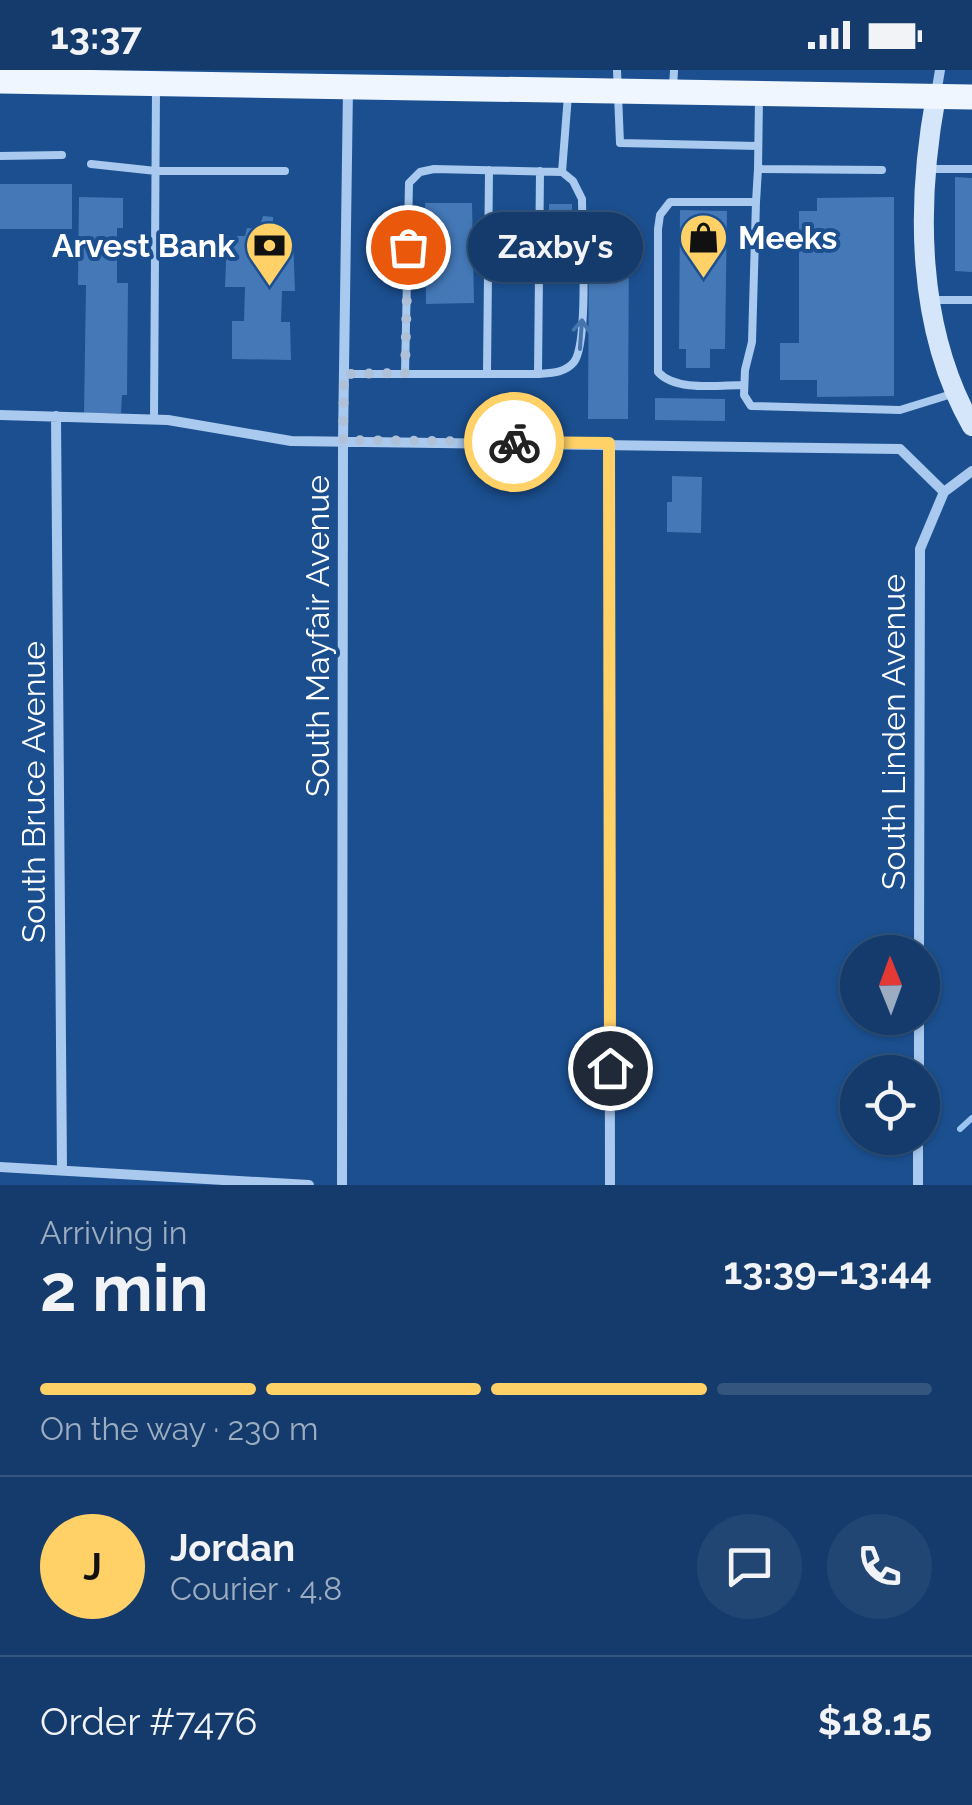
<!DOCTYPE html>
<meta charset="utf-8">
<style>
:root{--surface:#143b6b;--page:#214673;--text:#f1f3f6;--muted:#9dadc1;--line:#33557e;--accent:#ffd166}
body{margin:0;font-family:Raleway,sans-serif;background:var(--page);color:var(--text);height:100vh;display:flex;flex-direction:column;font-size:38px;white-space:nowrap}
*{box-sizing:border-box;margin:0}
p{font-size:32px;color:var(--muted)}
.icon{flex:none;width:55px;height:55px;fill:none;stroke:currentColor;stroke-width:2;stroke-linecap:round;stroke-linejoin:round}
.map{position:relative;height:1115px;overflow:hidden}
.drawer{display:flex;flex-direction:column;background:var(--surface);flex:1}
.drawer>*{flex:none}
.needle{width:65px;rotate:359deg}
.tools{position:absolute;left:840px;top:865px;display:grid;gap:20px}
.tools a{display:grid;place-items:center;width:100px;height:100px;border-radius:50%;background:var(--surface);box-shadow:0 2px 8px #0004,0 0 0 2px var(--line);font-size:50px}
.pin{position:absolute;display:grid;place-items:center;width:85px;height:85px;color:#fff;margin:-42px;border:5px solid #fff;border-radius:50%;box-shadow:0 2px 10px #0007}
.courier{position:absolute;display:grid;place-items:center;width:100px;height:100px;margin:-50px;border:8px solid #ffd166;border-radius:50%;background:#fff;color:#222;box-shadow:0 2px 12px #0007}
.bubble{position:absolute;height:70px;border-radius:35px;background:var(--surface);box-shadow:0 2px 8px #0004,0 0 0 2px var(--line);font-size:32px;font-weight:700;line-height:70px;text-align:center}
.summary em{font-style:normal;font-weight:700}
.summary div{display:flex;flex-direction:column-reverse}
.summary{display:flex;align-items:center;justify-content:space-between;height:170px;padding:0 40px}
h1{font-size:65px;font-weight:700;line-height:75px}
.bar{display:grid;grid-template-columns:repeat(4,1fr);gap:15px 10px;align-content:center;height:120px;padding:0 40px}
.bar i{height:12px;border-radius:8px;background:var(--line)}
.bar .on{background:var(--accent)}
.bar p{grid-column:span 4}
.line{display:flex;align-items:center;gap:25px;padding:0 40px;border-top:2px solid var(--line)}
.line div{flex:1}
.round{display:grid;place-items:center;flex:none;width:105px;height:105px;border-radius:52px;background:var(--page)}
.status{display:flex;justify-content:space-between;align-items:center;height:70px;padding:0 50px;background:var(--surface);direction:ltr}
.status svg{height:28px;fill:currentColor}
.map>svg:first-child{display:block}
</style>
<div class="status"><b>13:37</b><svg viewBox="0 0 49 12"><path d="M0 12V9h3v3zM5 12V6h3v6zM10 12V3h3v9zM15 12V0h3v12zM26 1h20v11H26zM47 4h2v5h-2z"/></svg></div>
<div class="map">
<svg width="972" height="1115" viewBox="0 0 972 1115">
<rect width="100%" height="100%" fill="#1b4f8f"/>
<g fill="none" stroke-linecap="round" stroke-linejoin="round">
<!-- stream -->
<path stroke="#9cc4f0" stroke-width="6" d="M 960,1059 L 972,1048"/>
</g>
<!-- building -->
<path fill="#4478b7" d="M 955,107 L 972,108 L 972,202 L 955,201 Z
M 0,114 L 72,114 L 72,159 L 0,159 Z
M 79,127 L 123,128 L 123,158 L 117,158 L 117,213 L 128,213 L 127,325 L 122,325 L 121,343 L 84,343 L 86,215 L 78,215 Z
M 894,127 L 894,326 L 817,327 L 817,310 L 780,310 L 780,273 L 799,273 L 799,141 L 817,141 L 817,128 Z
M 425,133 L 472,133 L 474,233 L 426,234 Z
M 549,134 L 572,134 L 572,204 L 549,204 Z
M 680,140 L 727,141 L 725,279 L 710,279 L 710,298 L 686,298 L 686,279 L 679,279 Z
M 263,146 L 273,147 L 273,157 L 281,158 L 281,167 L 293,168 L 295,221 L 282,221 L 281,252 L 290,252 L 291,290 L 232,289 L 232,251 L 244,251 L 245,217 L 225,217 L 227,166 L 245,166 L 247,158 L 259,159 Z
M 589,171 L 629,172 L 628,349 L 588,349 Z
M 655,328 L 725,329 L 725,351 L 655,350 Z
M 672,406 L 702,407 L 701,463 L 667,462 L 667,432 L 672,432 Z"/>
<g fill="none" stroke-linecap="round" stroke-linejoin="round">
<!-- lane -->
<path stroke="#a9c9ee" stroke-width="8" d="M 617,0 L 620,73 L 758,76
M 673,18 L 674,0
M 759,28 L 758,99 L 882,100
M 0,86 L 62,85
M 91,94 L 156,101 L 285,101
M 927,99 L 972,99
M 756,132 L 758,99
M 934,230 L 972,230
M 405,303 L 409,113 L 420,102 L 434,99 L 562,102 L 568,25
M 344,304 L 538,304 C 551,303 565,303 574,292 C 589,273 582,159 582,129 L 573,111 L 562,102
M 487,304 L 489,100
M 538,304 L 540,101
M 744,315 C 719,315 676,322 658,302 L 658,159 L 660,145 L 670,132 L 756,132 L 752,272 L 745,300 L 744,325 L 751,336 L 900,340 L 955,323
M 154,350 L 156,18"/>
<!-- street -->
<path stroke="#a9c9ee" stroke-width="10" d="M 936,24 L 940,0
M 0,345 L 168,350 L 291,371 L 900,379 L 944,422
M 56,346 L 62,1099
M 609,373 L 610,1115
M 919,882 L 920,479 L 944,422 L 972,401
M 919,1002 L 919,948
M 0,1097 L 309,1115
M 342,1115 L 343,370 L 348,18
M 918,1115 L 918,1068"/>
<!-- secondary -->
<path stroke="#d6e6fa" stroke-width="20" d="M 936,26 C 916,134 916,258 972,356"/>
<!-- primary -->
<path stroke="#f0f6ff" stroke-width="25" d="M 0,11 L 972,27"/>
</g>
<!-- one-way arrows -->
<defs><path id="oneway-shaft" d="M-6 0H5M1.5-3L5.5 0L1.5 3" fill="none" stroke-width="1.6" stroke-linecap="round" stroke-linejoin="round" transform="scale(2.5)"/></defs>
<use stroke="#4674ac" href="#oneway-shaft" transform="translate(581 264) rotate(-86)"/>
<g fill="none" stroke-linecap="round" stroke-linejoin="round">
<!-- done -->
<path stroke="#afc1d8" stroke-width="10" stroke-dasharray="0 18" d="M 408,177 L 405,303 L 344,304 L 343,370 L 514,372"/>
<!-- route -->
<path stroke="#ffd166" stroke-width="12" d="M 514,372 L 609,373 L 610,998"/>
</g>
<!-- icons -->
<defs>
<symbol id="shop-pin" viewBox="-11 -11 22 30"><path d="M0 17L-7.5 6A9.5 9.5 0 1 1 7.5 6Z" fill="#ffd166" stroke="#1b4f8f"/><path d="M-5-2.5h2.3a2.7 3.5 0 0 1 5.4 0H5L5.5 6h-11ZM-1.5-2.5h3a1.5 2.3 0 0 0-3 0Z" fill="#111"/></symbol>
<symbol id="bank-pin" viewBox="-11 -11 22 30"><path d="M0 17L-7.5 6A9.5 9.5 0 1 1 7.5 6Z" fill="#ffd166" stroke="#1b4f8f"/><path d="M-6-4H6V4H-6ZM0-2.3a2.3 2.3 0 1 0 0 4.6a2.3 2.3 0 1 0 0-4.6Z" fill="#111"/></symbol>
</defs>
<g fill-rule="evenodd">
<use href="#shop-pin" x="676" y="140" width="55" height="75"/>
<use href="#bank-pin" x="242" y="148" width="55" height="75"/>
</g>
<g text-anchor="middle" stroke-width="8" stroke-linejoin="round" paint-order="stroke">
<!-- poi labels -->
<g font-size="32" font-weight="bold" fill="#fff" stroke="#1b4f8f" text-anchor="start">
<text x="738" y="179">Meeks</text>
<text x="235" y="187" text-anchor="end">Arvest Bank</text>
</g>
<!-- street labels -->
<g font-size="32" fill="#fff" stroke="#1b4f8f">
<text transform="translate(318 566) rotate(-90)" y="11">South Mayfair Avenue</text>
<text transform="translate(894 662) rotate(-90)" y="11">South Linden Avenue</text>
<text transform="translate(34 722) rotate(-90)" y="11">South Bruce Avenue</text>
</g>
</g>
</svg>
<div class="tools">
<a><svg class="needle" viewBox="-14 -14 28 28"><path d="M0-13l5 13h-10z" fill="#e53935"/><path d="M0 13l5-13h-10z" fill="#9dadc1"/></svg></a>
<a><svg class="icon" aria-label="locate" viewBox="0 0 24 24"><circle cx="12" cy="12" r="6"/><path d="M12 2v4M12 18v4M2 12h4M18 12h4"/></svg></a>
</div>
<div class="pin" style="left:408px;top:177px;background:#ea580c"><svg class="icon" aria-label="bag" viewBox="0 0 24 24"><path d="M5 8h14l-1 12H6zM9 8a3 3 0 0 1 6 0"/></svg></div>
<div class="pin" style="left:610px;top:998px;background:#1f2937"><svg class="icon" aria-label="home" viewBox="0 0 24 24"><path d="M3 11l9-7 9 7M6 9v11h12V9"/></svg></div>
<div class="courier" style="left:514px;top:372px"><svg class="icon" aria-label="bike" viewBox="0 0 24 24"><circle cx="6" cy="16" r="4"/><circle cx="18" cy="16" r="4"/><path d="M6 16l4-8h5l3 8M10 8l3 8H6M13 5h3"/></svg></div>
<div class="bubble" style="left:468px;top:142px;width:175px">Zaxby's</div>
</div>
<section class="drawer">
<div class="summary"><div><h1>2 min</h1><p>Arriving in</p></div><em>13:39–13:44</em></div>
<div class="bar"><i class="on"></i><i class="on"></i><i class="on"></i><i></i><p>On the way · 230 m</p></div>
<div class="line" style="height:180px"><b class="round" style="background:var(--accent);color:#111">J</b><div><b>Jordan</b><p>Courier · 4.8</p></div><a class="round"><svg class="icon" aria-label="chat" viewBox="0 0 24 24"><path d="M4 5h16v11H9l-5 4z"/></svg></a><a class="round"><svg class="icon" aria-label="phone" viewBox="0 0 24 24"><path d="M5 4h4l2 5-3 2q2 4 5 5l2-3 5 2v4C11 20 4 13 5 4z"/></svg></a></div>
<div class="line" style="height:130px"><div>Order #7476</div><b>$18.15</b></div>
</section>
